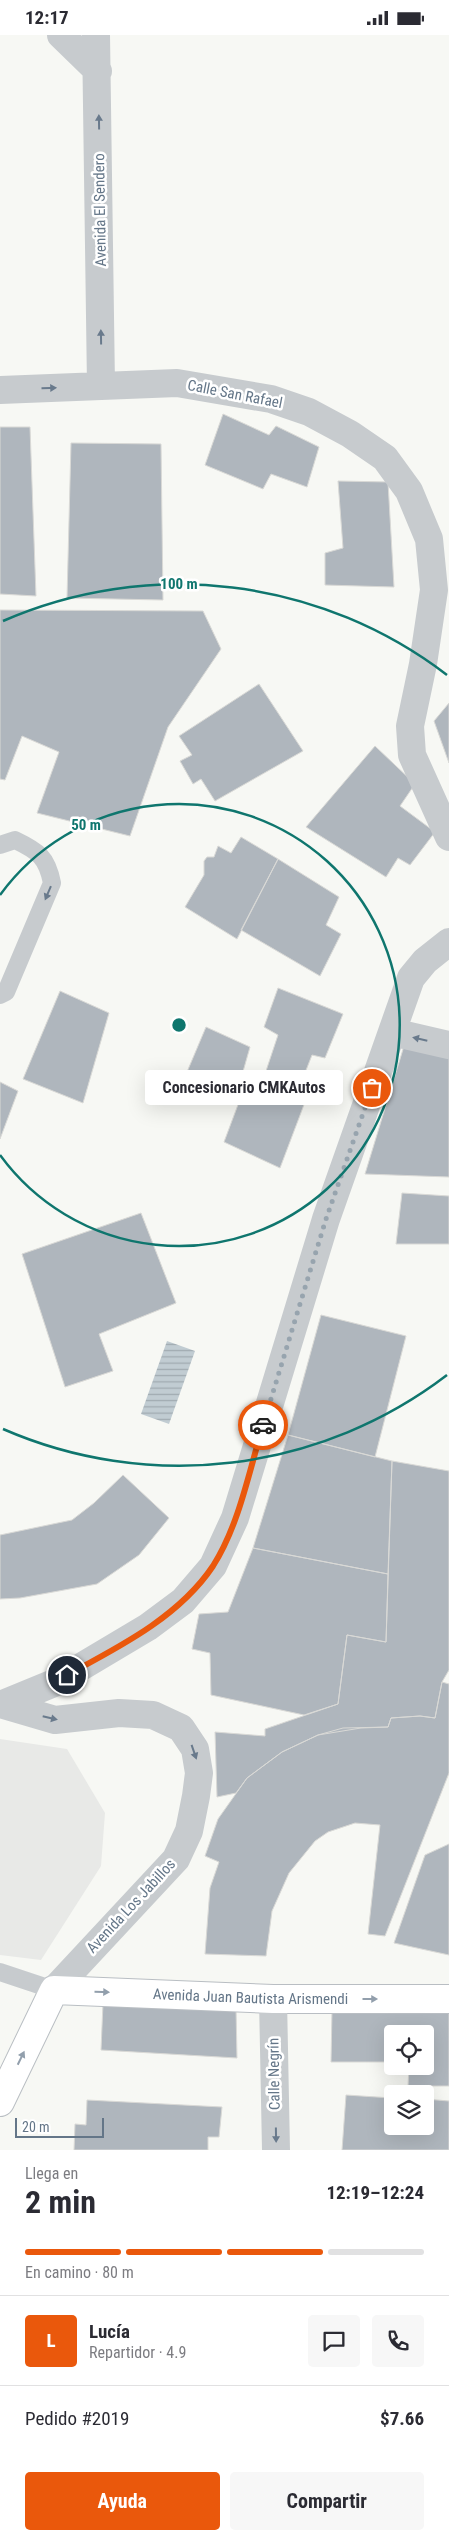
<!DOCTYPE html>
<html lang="es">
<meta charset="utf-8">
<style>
:root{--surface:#fff;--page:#f7f7f7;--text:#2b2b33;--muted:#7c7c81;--line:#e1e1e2;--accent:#ea580c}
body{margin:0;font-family:"Roboto Condensed",sans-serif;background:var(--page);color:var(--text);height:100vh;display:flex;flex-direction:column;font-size:19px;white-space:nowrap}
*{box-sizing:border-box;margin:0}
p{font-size:16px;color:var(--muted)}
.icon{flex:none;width:28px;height:28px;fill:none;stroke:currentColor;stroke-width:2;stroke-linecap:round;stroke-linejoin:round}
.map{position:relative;height:2115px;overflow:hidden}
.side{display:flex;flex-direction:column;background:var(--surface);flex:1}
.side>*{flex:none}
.fabs{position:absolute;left:384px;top:1990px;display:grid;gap:10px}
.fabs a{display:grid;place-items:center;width:50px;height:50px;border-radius:5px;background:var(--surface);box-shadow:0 5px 20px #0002;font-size:25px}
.scale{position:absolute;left:15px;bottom:12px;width:89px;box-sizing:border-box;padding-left:5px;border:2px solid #647688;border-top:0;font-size:14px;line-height:18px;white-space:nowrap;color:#647688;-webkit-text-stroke:4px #fff;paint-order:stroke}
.pin{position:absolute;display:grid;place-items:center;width:42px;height:42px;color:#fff;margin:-21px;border:2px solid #fff;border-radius:50%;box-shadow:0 1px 5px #0007}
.courier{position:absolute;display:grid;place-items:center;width:50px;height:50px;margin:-25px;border:4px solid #ea580c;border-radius:50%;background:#fff;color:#222;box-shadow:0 1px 6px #0007}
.bubble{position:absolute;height:35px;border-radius:5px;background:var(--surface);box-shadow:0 5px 20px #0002;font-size:16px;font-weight:700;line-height:35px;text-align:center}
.headline em{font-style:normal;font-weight:700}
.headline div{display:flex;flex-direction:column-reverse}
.headline{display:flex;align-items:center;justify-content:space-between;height:85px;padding:0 25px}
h1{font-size:32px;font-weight:700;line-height:38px}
.bar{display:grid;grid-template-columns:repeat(4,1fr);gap:8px 5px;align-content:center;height:60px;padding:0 25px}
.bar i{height:6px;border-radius:4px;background:var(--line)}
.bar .on{background:var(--accent)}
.bar p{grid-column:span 4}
.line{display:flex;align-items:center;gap:12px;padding:0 25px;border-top:1px solid var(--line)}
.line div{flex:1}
.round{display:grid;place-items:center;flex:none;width:52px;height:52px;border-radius:5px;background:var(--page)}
.action{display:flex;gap:10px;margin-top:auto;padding:10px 25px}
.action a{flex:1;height:58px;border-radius:5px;background:var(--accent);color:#fff;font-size:20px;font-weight:700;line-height:58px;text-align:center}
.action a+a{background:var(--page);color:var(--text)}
.status{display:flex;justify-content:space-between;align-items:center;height:35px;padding:0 25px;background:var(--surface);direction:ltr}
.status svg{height:14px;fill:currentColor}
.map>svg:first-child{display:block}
</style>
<div class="status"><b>12:17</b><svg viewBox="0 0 49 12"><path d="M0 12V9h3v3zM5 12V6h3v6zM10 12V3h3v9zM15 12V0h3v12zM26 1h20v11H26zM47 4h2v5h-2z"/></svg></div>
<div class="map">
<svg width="449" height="2115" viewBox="0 0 449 2115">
<defs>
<pattern id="water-rules" width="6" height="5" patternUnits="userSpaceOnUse" patternTransform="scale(1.25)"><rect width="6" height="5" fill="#c1ccd2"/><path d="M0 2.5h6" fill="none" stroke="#a0aab0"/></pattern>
</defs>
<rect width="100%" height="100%" fill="#f7f8f4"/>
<!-- built -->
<path fill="#e8e9e7" d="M 0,1704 L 67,1714 L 105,1778 L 101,1831 L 41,1925 L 0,1920 Z"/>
<!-- water -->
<path fill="url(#water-rules)" d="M 167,1306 L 195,1316 L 169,1389 L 141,1379 Z"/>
<!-- building -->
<path fill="#afb6bd" stroke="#d9d9d6" d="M 223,379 L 269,400 L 276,391 L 319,412 L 307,452 L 271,439 L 263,454 L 205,430 Z
M 0,392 L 30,392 L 36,561 L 0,559 Z
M 71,408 L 161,409 L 163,565 L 67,563 Z
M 338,446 L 388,447 L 394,552 L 325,550 L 325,518 L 343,513 Z
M 0,575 L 203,576 L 221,614 L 168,692 L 130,801 L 37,778 L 59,717 L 22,701 L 5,745 L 0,744 Z
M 259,649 L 303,716 L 215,766 L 201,744 L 193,749 L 180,726 L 192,720 L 179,701 Z
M 449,668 L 449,728 L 434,686 Z
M 375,711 L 415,749 L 400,771 L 435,797 L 410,830 L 398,823 L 386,842 L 306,792 Z
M 241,802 L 278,824 L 237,904 L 185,872 L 204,840 L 204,826 L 207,822 L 214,822 L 218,811 L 231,818 Z
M 278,824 L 339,862 L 326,890 L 341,899 L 320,941 L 241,895 Z
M 278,953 L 343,979 L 325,1023 L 312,1020 L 295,1063 L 262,1048 L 278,1000 L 264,992 Z
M 60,956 L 109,978 L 83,1068 L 23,1044 Z
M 206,992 L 250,1012 L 242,1040 L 305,1067 L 280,1133 L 224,1107 L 242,1059 L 187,1037 Z
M 404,1011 L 449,1020 L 449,1142 L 365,1139 Z
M 0,1047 L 18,1056 L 0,1104 Z
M 402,1158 L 449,1161 L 449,1209 L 396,1209 Z
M 141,1178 L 176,1268 L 99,1299 L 113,1336 L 65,1352 L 22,1219 Z
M 321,1280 L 406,1301 L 375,1422 L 288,1400 Z
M 288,1400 L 392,1426 L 388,1539 L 253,1513 Z
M 392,1426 L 449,1436 L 449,1635 L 442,1647 L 435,1683 L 420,1681 L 391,1683 L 388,1692 L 361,1693 L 318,1700 L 282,1717 L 247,1743 L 236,1758 L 217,1762 L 215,1697 L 265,1701 L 265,1694 L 338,1669 L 347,1600 L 386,1607 Z
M 123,1440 L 169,1483 L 139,1520 L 97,1549 L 20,1563 L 0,1564 L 0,1500 L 72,1485 L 94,1468 Z
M 253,1513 L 388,1539 L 386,1607 L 347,1600 L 338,1669 L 304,1680 L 211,1660 L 210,1618 L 192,1614 L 199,1579 L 228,1577 Z
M 442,1647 L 449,1649 L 449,1738 L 385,1901 L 368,1899 L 380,1790 L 355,1788 L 328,1797 L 315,1806 L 289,1838 L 272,1876 L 266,1921 L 205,1919 L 210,1853 L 219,1827 L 205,1821 L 218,1784 L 247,1743 L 282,1717 L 318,1700 L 343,1693 L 388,1692 L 391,1683 L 420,1681 L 435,1683 Z
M 449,1809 L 449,1920 L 394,1908 L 425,1820 Z
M 103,1968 L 236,1972 L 237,2023 L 101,2015 Z
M 332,1975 L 449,1976 L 449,2051 L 408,2051 L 409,2031 L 425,2031 L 425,1999 L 392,1999 L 392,2027 L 331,2027 Z
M 346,2060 L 392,2063 L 392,2091 L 425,2091 L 425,2064 L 449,2066 L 449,2115 L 342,2115 Z
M 87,2065 L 222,2072 L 219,2102 L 208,2102 L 208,2115 L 74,2115 L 75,2089 L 86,2090 Z"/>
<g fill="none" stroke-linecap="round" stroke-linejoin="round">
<defs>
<g id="secondary">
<path id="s1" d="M 0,2067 L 54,1955 L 273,1964 L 449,1964"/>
</g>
</defs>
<!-- secondary casing -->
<use href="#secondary" stroke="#b9bec3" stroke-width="30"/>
<!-- lane -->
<path stroke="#c7cbce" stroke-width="18" d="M 0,810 L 15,805 C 38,816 47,822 52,848 L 6,957 L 0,960
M 0,1937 L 54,1955"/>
<!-- street -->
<path stroke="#c7cbce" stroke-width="28" d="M 61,0 L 98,36
M 96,0 L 101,351
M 0,355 L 177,348 L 271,364 L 309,377 L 350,399 L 385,423 L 409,456 L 429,504 L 434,555 L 423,629 L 410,691 L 412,720 L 449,802
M 392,997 L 449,1010
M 0,1669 L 55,1685 L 119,1678 L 153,1680 L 181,1693 L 195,1714 L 199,1738 L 196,1761 L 189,1796 L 176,1824 L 54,1955
M 3,1669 L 54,1648 L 148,1592 L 183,1566 L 213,1531 L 235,1483 L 326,1184 L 411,943 L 425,926 L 449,907
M 273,1964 L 276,2115"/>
<!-- secondary -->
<use href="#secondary" stroke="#fff" stroke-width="28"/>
</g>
<!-- one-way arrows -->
<defs><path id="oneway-solid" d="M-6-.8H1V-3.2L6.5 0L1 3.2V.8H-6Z" transform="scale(1.25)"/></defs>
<g fill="#697a8c">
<use href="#oneway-solid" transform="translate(99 87) rotate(-91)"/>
<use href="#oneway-solid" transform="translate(101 302) rotate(-91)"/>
<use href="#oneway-solid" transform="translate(49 353) rotate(-2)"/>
<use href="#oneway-solid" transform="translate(48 858) rotate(113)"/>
<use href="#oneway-solid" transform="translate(420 1004) rotate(-167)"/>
<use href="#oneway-solid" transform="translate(50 1683) rotate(13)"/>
<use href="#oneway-solid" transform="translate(194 1717) rotate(71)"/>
<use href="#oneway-solid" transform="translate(276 2100) rotate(89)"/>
</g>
<g fill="#929fac">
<use href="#oneway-solid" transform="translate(102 1957) rotate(2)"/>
<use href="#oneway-solid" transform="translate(370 1964)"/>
<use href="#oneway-solid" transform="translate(21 2023) rotate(-64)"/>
</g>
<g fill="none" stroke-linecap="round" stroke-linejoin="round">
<!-- done -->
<path stroke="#97a4ae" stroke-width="5" stroke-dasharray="0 9" d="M 263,1390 L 326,1184 L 372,1053"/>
<!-- route -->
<path stroke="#ea580c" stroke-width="6" d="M 67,1640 C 119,1612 179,1582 213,1531 C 239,1490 249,1437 263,1390"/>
</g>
<!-- distance rings -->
<g fill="none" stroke="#0f766e" stroke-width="2.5">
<path d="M0 860A221 221 0 1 1 0 1120"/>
<path d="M447 1340A441 441 0 0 1 3 1394M3 586A441 441 0 0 1 447 640"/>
</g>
<g text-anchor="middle" stroke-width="5" stroke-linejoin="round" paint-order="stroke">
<!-- street labels -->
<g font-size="15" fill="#647688" stroke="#fff">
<text transform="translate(100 175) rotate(-91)" y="5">Avenida El Sendero</text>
<text transform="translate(235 359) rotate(11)" y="5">Calle San Rafael</text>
<text transform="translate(131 1871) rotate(-47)" y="5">Avenida Los Jabillos</text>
<text dy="5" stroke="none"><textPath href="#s1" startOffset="321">Avenida Juan Bautista Arismendi</textPath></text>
<text transform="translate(274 2039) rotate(-91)" y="5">Calle Negrín</text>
</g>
</g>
<circle cx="179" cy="990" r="8" fill="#0f766e" stroke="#fff" stroke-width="2.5"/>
<g font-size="15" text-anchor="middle" font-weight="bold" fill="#0f766e" stroke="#fff" stroke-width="5" stroke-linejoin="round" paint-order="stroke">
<text x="179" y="554">100 m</text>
<text x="86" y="795">50 m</text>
</g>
</svg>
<div class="fabs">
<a><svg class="icon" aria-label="locate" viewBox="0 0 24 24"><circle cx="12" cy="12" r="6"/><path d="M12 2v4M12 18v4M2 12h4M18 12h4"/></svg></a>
<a><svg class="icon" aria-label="layers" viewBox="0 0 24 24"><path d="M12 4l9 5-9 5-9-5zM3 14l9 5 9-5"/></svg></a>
</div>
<div class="scale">20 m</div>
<div class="pin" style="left:372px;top:1053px;background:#ea580c"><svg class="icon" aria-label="bag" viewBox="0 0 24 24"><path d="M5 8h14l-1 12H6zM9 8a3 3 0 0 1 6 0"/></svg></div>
<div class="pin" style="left:67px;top:1640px;background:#1f2937"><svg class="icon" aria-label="home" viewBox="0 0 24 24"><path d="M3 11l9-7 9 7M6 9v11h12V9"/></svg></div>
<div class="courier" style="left:263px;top:1390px"><svg class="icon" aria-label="car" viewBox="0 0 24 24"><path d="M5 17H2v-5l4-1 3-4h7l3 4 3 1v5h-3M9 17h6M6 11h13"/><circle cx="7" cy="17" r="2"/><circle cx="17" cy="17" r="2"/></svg></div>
<div class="bubble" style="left:145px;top:1035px;width:198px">Concesionario CMKAutos</div>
</div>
<section class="side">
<div class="headline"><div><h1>2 min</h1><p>Llega en</p></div><em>12:19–12:24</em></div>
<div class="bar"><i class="on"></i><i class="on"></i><i class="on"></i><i></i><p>En camino · 80 m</p></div>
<div class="line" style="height:90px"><b class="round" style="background:var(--accent);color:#fff">L</b><div><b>Lucía</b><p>Repartidor · 4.9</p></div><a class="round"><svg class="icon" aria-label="chat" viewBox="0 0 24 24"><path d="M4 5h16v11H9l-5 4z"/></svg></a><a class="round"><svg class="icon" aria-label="phone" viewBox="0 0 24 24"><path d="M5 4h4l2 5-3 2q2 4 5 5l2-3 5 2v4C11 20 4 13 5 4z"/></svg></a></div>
<div class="line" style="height:65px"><div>Pedido #2019</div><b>$7.66</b></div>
<div class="action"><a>Ayuda</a><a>Compartir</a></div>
</section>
